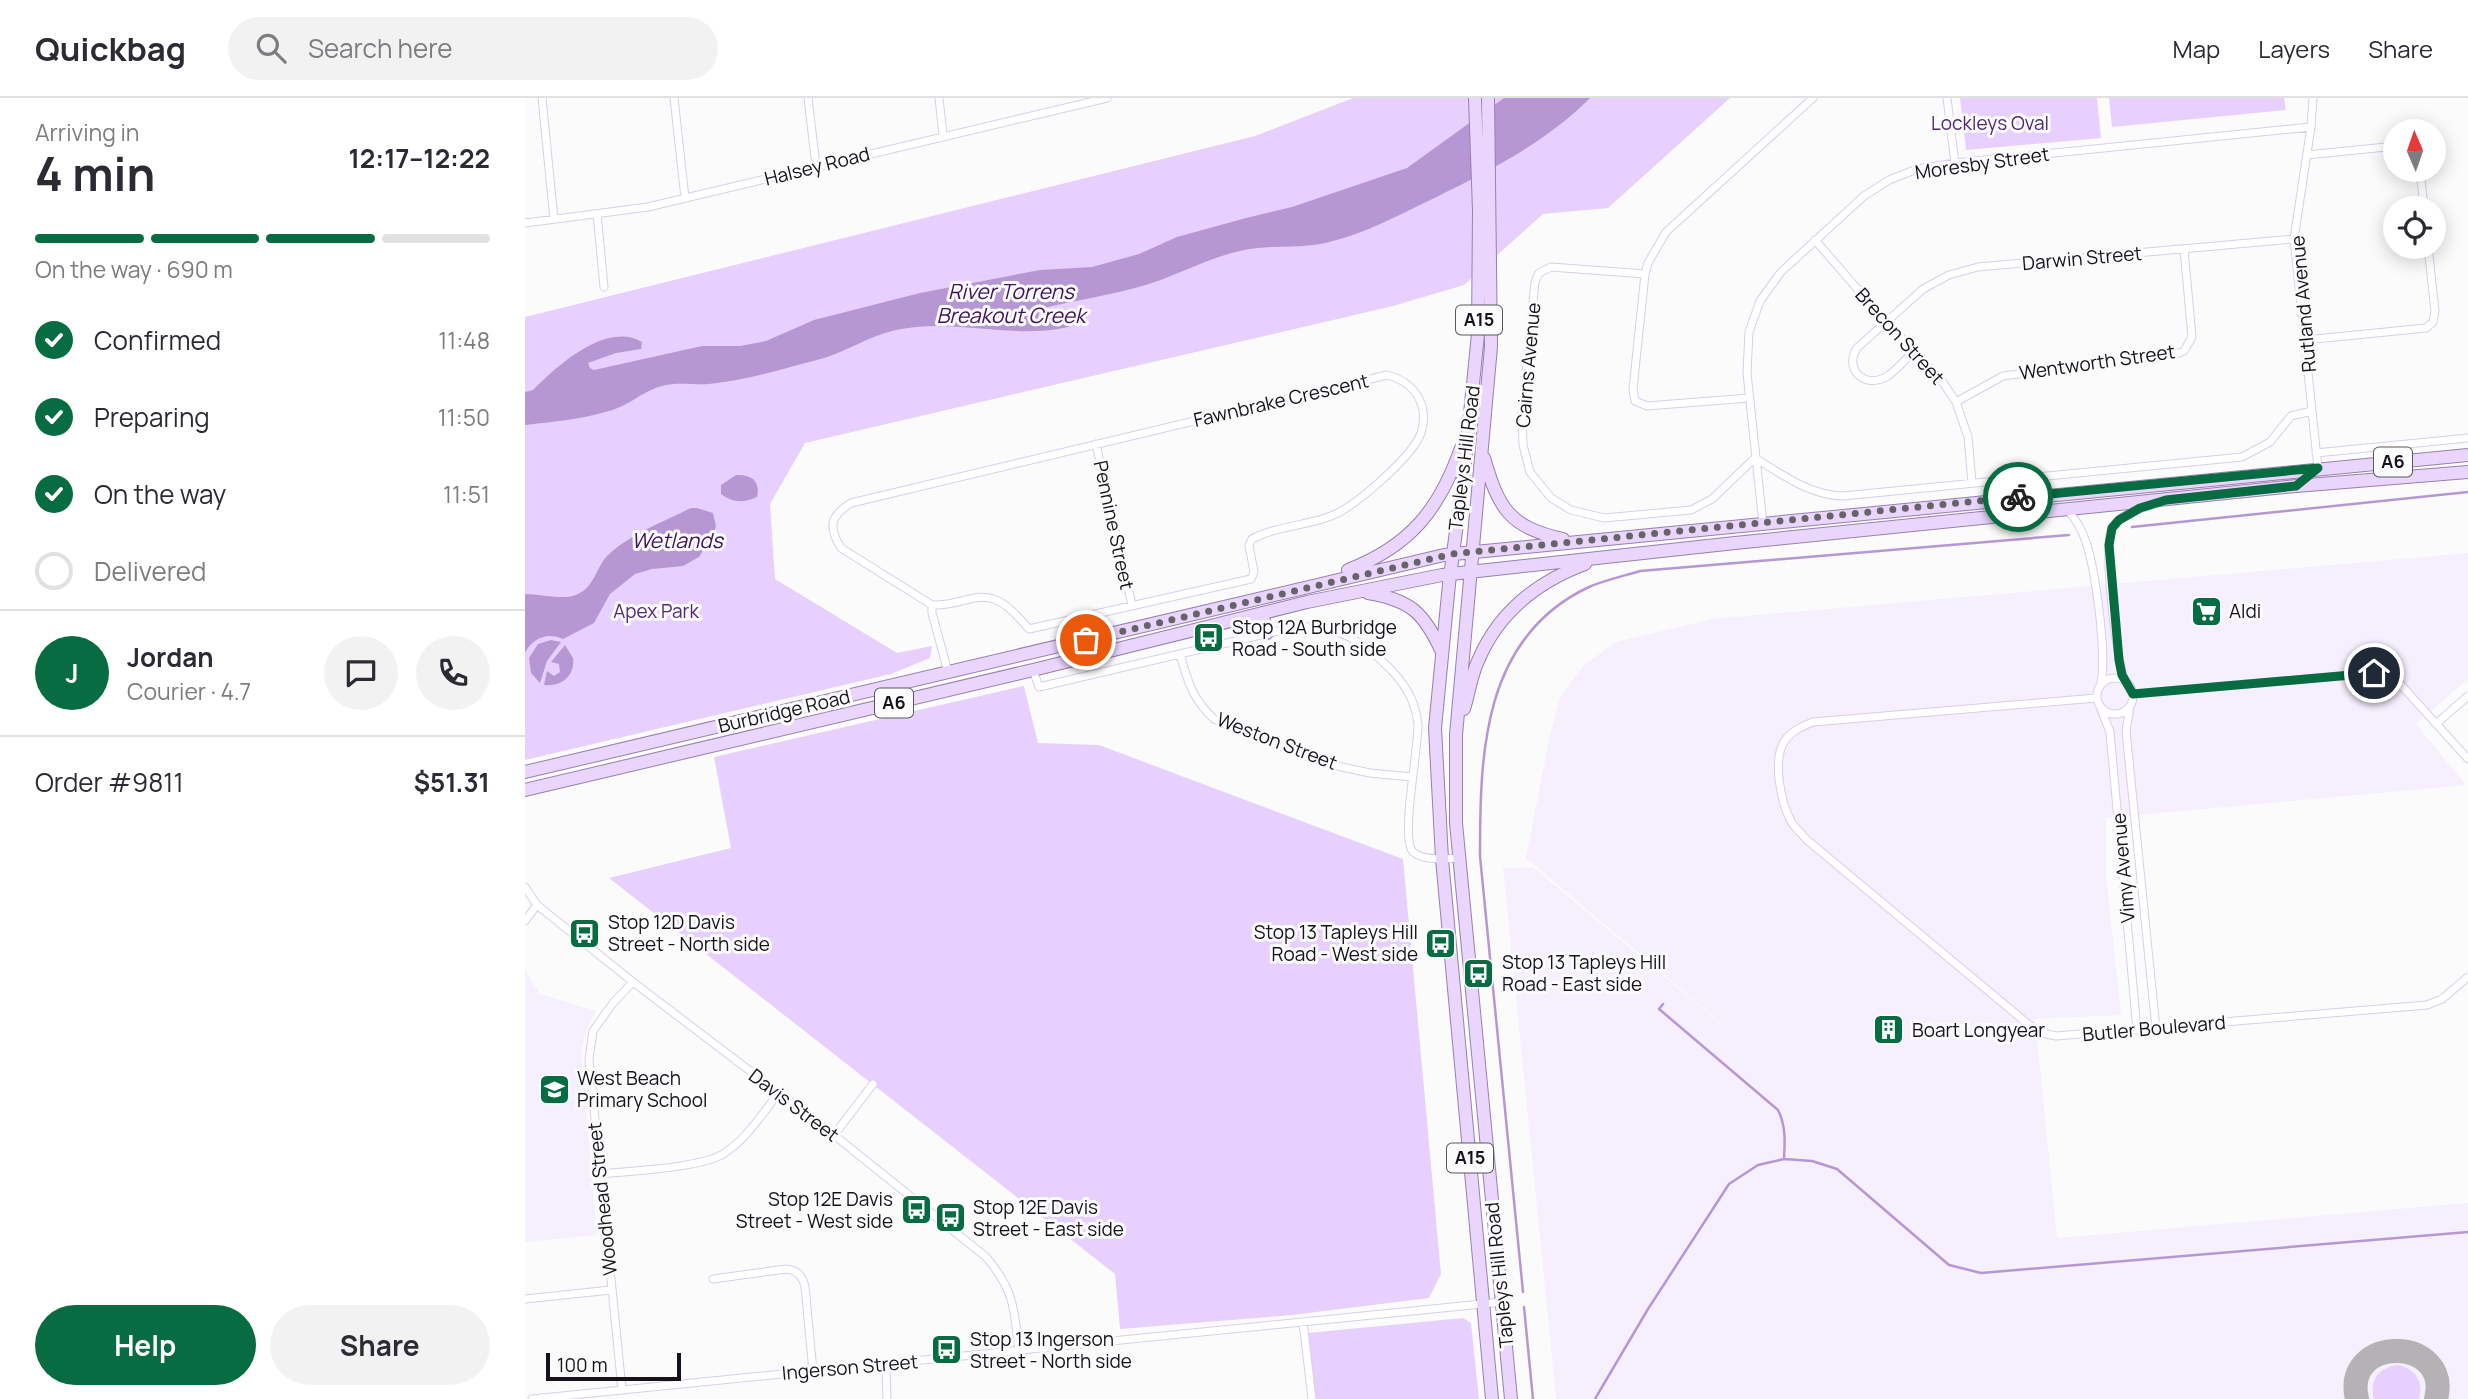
<!DOCTYPE html>
<meta charset="utf-8">
<style>
:root{--surface:#fff;--page:#f2f2f3;--text:#2b2b33;--muted:#7c7c81;--line:#e1e1e2;--accent:#076c42}
body{margin:0;font-family:Manrope,sans-serif;background:var(--page);color:var(--text);height:100vh;display:flex;flex-direction:column;font-size:26px;white-space:nowrap}
*{box-sizing:border-box;margin:0}
p{font-size:23px;color:var(--muted)}
.icon{flex:none;width:38px;height:38px;fill:none;stroke:currentColor;stroke-width:2;stroke-linecap:round;stroke-linejoin:round}
.map{position:relative;flex:1;overflow:hidden}
.details{display:flex;flex-direction:column;background:var(--surface);width:525px}
.details>*{flex:none}
.needle{width:46px;rotate:358deg}
.controls{position:absolute;left:1858px;top:21px;display:grid;gap:14px}
.controls a{display:grid;place-items:center;width:63px;height:63px;border-radius:50%;background:var(--surface);box-shadow:0 4px 18px #0003;font-size:35px}
.scale{position:absolute;left:21px;bottom:18px;width:135px;box-sizing:border-box;padding-left:7px;border:4px solid #16111b;border-top:0;font-size:19px;line-height:24px;white-space:nowrap;color:#16111b;-webkit-text-stroke:5px #fbfbfb;paint-order:stroke}
.pin{position:absolute;display:grid;place-items:center;width:60px;height:60px;color:#fff;margin:-30px;border:4px solid #fff;border-radius:50%;box-shadow:0 2px 7px #0007}
.courier{position:absolute;display:grid;place-items:center;width:70px;height:70px;margin:-35px;border:5px solid #076c42;border-radius:50%;background:#fff;color:#222;box-shadow:0 2px 9px #0007}
.summary em{font-style:normal;font-weight:700}
.summary div{display:flex;flex-direction:column-reverse}
.summary{display:flex;align-items:center;justify-content:space-between;height:119px;padding:0 35px}
h1{font-size:46px;font-weight:700;line-height:52px}
.bar{display:grid;grid-template-columns:repeat(4,1fr);gap:10px 7px;align-content:center;height:84px;padding:0 35px}
.bar i{height:9px;border-radius:5px;background:var(--line)}
.bar .current{background:var(--accent)}
.bar p{grid-column:span 4}
.line{display:flex;align-items:center;gap:18px;padding:0 35px;border-top:2px solid var(--line)}
.line div{flex:1}
.round{display:grid;place-items:center;flex:none;width:74px;height:74px;border-radius:37px;background:var(--page)}
ol{padding:0 35px;list-style:none}
li{display:flex;align-items:center;gap:21px;height:77px}
li p{margin-inline-start:auto}
li .icon{padding:7px;border-radius:50%;background:var(--accent);color:#fff;stroke-width:4}
li:last-child{color:var(--muted)}
li i{width:38px;height:38px;border:4px solid var(--line);border-radius:50%}
.primary-button{display:flex;gap:14px;margin-top:auto;padding:14px 35px}
.primary-button a{flex:1;height:80px;border-radius:42px;background:var(--accent);color:#fff;font-size:28px;font-weight:700;line-height:80px;text-align:center}
.primary-button a+a{background:var(--page);color:var(--text)}
header{display:flex;align-items:center;gap:42px;box-sizing:border-box;height:98px;padding:0 35px;background:var(--surface);border-bottom:2px solid var(--line)}
header strong{font-size:33px}
nav{display:flex;gap:38px;margin-inline-start:auto;font-size:24px}
.search{width:490px;height:63px;background:var(--page);display:flex;align-items:center;gap:18px;box-sizing:border-box;padding:0 24px;border-radius:38px;color:var(--muted);font-size:26px}
main{display:flex;flex:1;min-height:0}
.map>svg:first-child{display:block}
</style>
<header>
<strong>Quickbag</strong>
<div class="search"><svg class="icon" aria-label="search" viewBox="0 0 24 24"><circle cx="10" cy="10" r="6"/><path d="M15 15l6 6"/></svg>Search here</div>
<nav><a>Map</a><a>Layers</a><a>Share</a></nav>
</header>
<main>
<section class="details">
<div class="summary"><div><h1>4 min</h1><p>Arriving in</p></div><em>12:17–12:22</em></div>
<div class="bar"><i class="current"></i><i class="current"></i><i class="current"></i><i></i><p>On the way · 690 m</p></div>
<ol>
<li><svg class="icon" aria-label="check" viewBox="0 0 24 24"><path d="M5 12l5 5 9-10"/></svg>Confirmed<p>11:48</p></li>
<li><svg class="icon" aria-label="check" viewBox="0 0 24 24"><path d="M5 12l5 5 9-10"/></svg>Preparing<p>11:50</p></li>
<li><svg class="icon" aria-label="check" viewBox="0 0 24 24"><path d="M5 12l5 5 9-10"/></svg>On the way<p>11:51</p></li>
<li><i></i>Delivered</li>
</ol>
<div class="line" style="height:126px"><b class="round" style="background:var(--accent);color:#fff">J</b><div><b>Jordan</b><p>Courier · 4.7</p></div><a class="round"><svg class="icon" aria-label="chat" viewBox="0 0 24 24"><path d="M4 5h16v11H9l-5 4z"/></svg></a><a class="round"><svg class="icon" aria-label="phone" viewBox="0 0 24 24"><path d="M5 4h4l2 5-3 2q2 4 5 5l2-3 5 2v4C11 20 4 13 5 4z"/></svg></a></div>
<div class="line" style="height:91px"><div>Order #9811</div><b>$51.31</b></div>
<div class="primary-button"><a>Help</a><a>Share</a></div>
</section>
<div class="map">
<svg width="1943" height="1301" viewBox="0 0 1943 1301">
<rect width="100%" height="100%" fill="#fbfbfb"/>
<!-- built -->
<path fill="#f6effe" d="M 1943,455 L 1943,581 L 1891,626 L 1941,687 L 1581,720 L 1581,778 L 1596,917 L 1510,921 L 1532,1140 L 1943,1105 L 1943,1301 L 1031,1301 L 978,770 L 1008,769 L 1260,979 L 1001,760 L 1024,642 L 1035,599 L 1058,568 L 1091,544 L 1187,521 Z
M 0,872 L 15,896 L 71,913 L 62,931 L 56,954 L 72,1137 L 0,1144 Z"/>
<!-- green -->
<path fill="#e7d0fe" d="M 828,0 L 1205,0 L 1083,110 L 1018,116 L 939,187 L 868,208 L 280,345 L 245,406 L 250,481 L 372,555 L 407,548 L 405,560 L 366,576 L 0,662 L 0,219 L 730,38 Z
M 1435,0 L 1572,0 L 1576,40 L 1441,52 Z
M 1584,0 L 1759,0 L 1761,12 L 1587,29 Z
M 499,588 L 513,645 L 574,647 L 878,761 L 916,1176 L 904,1200 L 767,1217 L 595,1231 L 590,1176 L 84,780 L 206,750 L 189,659 Z
M 938,1220 L 946,1225 L 954,1301 L 791,1301 L 783,1235 Z
M 1873,1267 C 1890,1271 1899,1283 1894,1301 L 1849,1301 C 1844,1282 1854,1269 1873,1267 Z"/>
<!-- water -->
<path fill="#b697d4" d="M 979,0 L 1065,0 C 1020,46 956,77 899,105 C 864,122 828,141 789,147 C 764,150 739,147 715,153 C 683,160 655,176 624,186 C 589,197 551,202 515,211 L 513,219 L 519,223 L 556,213 L 562,218 L 560,224 C 498,247 434,218 371,232 C 343,238 320,255 292,262 C 257,271 220,283 184,286 C 169,287 156,284 141,287 C 120,291 104,308 84,313 C 57,321 28,324 0,327 L 0,294 L 8,292 C 32,268 81,223 117,244 L 116,251 L 91,255 L 63,265 L 65,270 L 69,272 L 177,248 L 215,248 L 241,243 L 289,222 L 395,195 L 515,172 L 567,169 L 614,156 L 652,139 L 721,120 L 767,109 L 882,70 Z
M 211,377 C 226,376 236,383 232,399 C 219,405 208,405 196,396 L 196,387 Z
M 166,410 L 172,410 L 188,415 L 191,428 L 189,435 L 174,459 L 158,468 L 127,471 L 110,476 L 85,496 L 69,525 L 38,541 C 22,534 8,540 0,555 L 0,496 C 16,496 39,503 53,496 C 69,489 71,470 82,458 C 105,436 138,424 166,410 Z
M 26,542 L 36,544 L 22,563 L 15,585 L 6,575 L 4,560 L 13,546 Z
M 40,547 L 48,560 C 50,578 37,589 19,587 L 22,573 L 29,578 L 35,574 L 34,566 L 26,564 Z"/>
<g fill="none" stroke-linecap="round" stroke-linejoin="round">
<!-- stream -->
<path stroke="#b697d4" stroke-width="2.5" d="M 1607,429 L 1943,394
M 1138,906 L 1134,911 L 1253,1012 C 1261,1028 1260,1043 1259,1061
M 998,1194 L 955,758 C 955,656 957,539 1064,489 C 1080,482 1099,478 1115,473 L 1544,437
M 999,1209 L 1008,1301
M 1070,1301 L 1123,1211 L 1204,1086 L 1233,1067 L 1259,1061 L 1287,1063 L 1312,1071 L 1424,1167 L 1456,1175 L 1943,1134"/>
<!-- taxiway -->
<path stroke="#b4b2b5" stroke-width="24" d="M 1832,1301 C 1817,1236 1927,1238 1911,1301"/>
<defs>
<path id="street" d="M 17,0 L 29,121
M 149,0 L 160,100
M 283,0 L 291,68
M 414,0 L 418,37
M 1422,0 L 1430,65
M 1788,0 L 1786,29 L 1769,141 L 1793,370
M 1782,57 L 1871,48
M 1895,72 L 1899,110
M 72,116 L 79,189
M 0,125 L 123,109 L 582,0
M 1290,142 L 1361,224 L 1415,280 L 1431,304 L 1443,339 L 1447,385
M 1120,176 L 1026,169 L 1014,175 L 1010,184 L 997,316 L 998,347 L 1005,374 L 1026,400 L 1046,412 L 1079,420 L 1166,412 L 1187,401 L 1230,360
M 1780,242 L 1901,230 L 1908,224 L 1910,213 L 1903,149
M 1389,253 C 1380,261 1370,275 1359,280 C 1338,290 1319,270 1332,250 L 1398,191 L 1424,177 L 1453,169 L 1769,141
M 862,277 C 878,281 892,291 897,308 C 899,316 899,326 896,335 C 888,358 830,409 806,418 C 781,428 751,428 727,441 L 724,447 L 729,474 L 726,481 L 504,531 C 488,513 473,493 445,501 C 432,504 421,508 407,507 L 316,450 C 303,429 305,418 326,405 Z
M 1224,300 L 1122,308 L 1110,303 L 1108,291 L 1120,176 L 1123,165 L 1141,134 L 1288,0
M 1431,304 L 1478,278 L 1651,256 L 1659,253 L 1667,239 L 1659,151
M 571,346 L 607,507
M 1791,355 L 1943,340
M 1230,360 C 1258,377 1284,397 1318,398 L 1717,359 L 1745,344 L 1766,318 L 1787,313
M 1543,412 C 1547,418 1552,423 1555,430 C 1570,456 1582,556 1576,585
M 1238,426 L 1222,275 L 1224,234 L 1235,203 L 1256,174 L 1339,98 L 1364,82 L 1392,71 L 1430,65 L 1786,29
M 407,507 L 407,515 L 423,574
M 655,556 C 662,582 668,602 689,621 L 798,665 L 845,675 L 887,679
M 508,572 L 514,589 L 770,529 C 801,527 824,535 848,555 C 863,568 877,581 886,600 C 889,607 892,618 893,626 C 894,648 875,741 888,754 C 898,763 922,761 935,760
M1572 598a18 18 0 1 1 36 0a18 18 0 1 1-36 0Z
M 1600,582 C 1591,564 1578,447 1587,430 C 1594,417 1611,412 1624,408
M 1608,596 L 1849,575 L 1868,580 L 1876,587 L 1943,661
M 1571,600 L 1288,624 C 1278,628 1268,632 1261,641 C 1246,660 1256,706 1267,725 C 1271,731 1277,736 1282,742 L 1503,926 L 1517,935 L 1531,938 L 1902,907 L 1917,901 L 1943,879
M 1605,608 L 1601,633 L 1631,931
M 1576,611 L 1585,634 L 1612,932
M 1912,625 L 1943,598
M 0,789 L 12,807 L 108,884 L 309,1037 L 461,1159 C 490,1193 489,1211 494,1253
M 0,823 L 12,807
M 309,1037 L 348,986
M 75,1076 C 104,1073 175,1070 198,1056 C 221,1042 237,1016 253,996
M 188,1181 L 261,1171 C 272,1172 278,1178 280,1189 L 288,1273
M 0,1201 L 86,1192
M 778,1224 L 787,1301
M 361,1267 L 362,1301
M 97,1291 L 64,961 L 68,933 L 88,905 L 108,884
M 7,1301 L 977,1204"/>
<path id="primary" d="M 950,0 L 954,113 L 953,236 L 940,365 L 924,486 L 910,630 L 917,761 L 967,1301
M 963,0 L 966,249 L 931,637 L 931,725 L 986,1301
M 959,360 C 974,411 984,429 1038,441
M 823,472 C 885,448 914,412 936,350
M 843,495 C 886,502 899,515 917,554
M 737,515 L 742,535
M 556,520 L 562,547
M 939,611 C 944,595 946,578 953,563 C 973,515 1012,484 1060,466
M 0,674 L 919,457 L 1943,357
M 0,692 L 508,572 L 782,504 L 917,477 L 1210,445 L 1771,388 L 1943,374"/>
</defs>
<!-- street casing -->
<use href="#street" stroke="#dbccea" stroke-width="9"/>
<!-- primary casing -->
<use href="#primary" stroke="#9780ad" stroke-width="14"/>
<!-- street -->
<use href="#street" stroke="#fff" stroke-width="7"/>
<!-- primary -->
<use href="#primary" stroke="#ead6fd" stroke-width="12"/>
</g>
<g fill="none" stroke-linecap="round" stroke-linejoin="round">
<!-- done -->
<path stroke="#666369" stroke-width="7" stroke-dasharray="0 12.6" d="M 561,542 L 927,456 L 1493,399"/>
<!-- route -->
<path stroke="#076c42" stroke-width="9" d="M 1493,399 L 1793,370 L 1771,388 L 1641,402 L 1615,410 L 1594,422 L 1587,430 L 1584,447 L 1594,562 L 1597,577 L 1608,596 L 1849,575"/>
</g>
<!-- icons -->
<defs>
<symbol id="supermarket-square" viewBox="-11 -11 22 22"><rect x="-9" y="-9" width="18" height="18" rx="4" fill="#076c42" stroke="#fbfbfb"/><path d="M-6-5.5h2.5l.6 2H6L4.5 2H-2.5L-4.4-4H-6ZM-1.5 3.2a1.3 1.3 0 1 0 .1 0ZM3 3.2a1.3 1.3 0 1 0 .1 0Z" fill="#fff"/></symbol>
<symbol id="bus-square" viewBox="-11 -11 22 22"><rect x="-9" y="-9" width="18" height="18" rx="4" fill="#076c42" stroke="#fbfbfb"/><path d="M-5-6H5V4H4V6H2V4H-2V6H-4V4H-5ZM-3.5-4V0h7V-4ZM-3.5 1.2v1.5H-2V1.2ZM2 1.2v1.5H3.5V1.2Z" fill="#fff"/></symbol>
<symbol id="building-square" viewBox="-11 -11 22 22"><rect x="-9" y="-9" width="18" height="18" rx="4" fill="#076c42" stroke="#fbfbfb"/><path d="M-4-6H4V6H1V3H-1V6H-4ZM-2.5-4.3h1.7v1.8h-1.7ZM.8-4.3h1.7v1.8H.8ZM-2.5-1h1.7V.8h-1.7ZM.8-1h1.7V.8H.8Z" fill="#fff"/></symbol>
<symbol id="school-square" viewBox="-11 -11 22 22"><rect x="-9" y="-9" width="18" height="18" rx="4" fill="#076c42" stroke="#fbfbfb"/><path d="M0-5L7-2L0 1L-7-2ZM-4 1L0 2.5L4 1V4Q0 6-4 4Z" fill="#fff"/></symbol>
</defs>
<g fill-rule="evenodd">
<use href="#supermarket-square" x="1664" y="496" width="35" height="35"/>
<use href="#bus-square" x="666" y="522" width="35" height="35"/>
<use href="#bus-square" x="42" y="818" width="35" height="35"/>
<use href="#bus-square" x="898" y="828" width="35" height="35"/>
<use href="#bus-square" x="936" y="858" width="35" height="35"/>
<use href="#building-square" x="1346" y="914" width="35" height="35"/>
<use href="#school-square" x="12" y="974" width="35" height="35"/>
<use href="#bus-square" x="374" y="1094" width="35" height="35"/>
<use href="#bus-square" x="408" y="1102" width="35" height="35"/>
<use href="#bus-square" x="404" y="1234" width="35" height="35"/>
</g>
<g text-anchor="middle" stroke-width="6" stroke-linejoin="round" paint-order="stroke">
<!-- shield labels -->
<g fill="#fbfbfb" stroke="#5b575e" stroke-width="2">
<rect x="931" y="207.5" width="46" height="29" rx="5"/>
<rect x="1849" y="349.5" width="38" height="29" rx="5"/>
<rect x="350" y="590.5" width="38" height="29" rx="5"/>
<rect x="922" y="1045.5" width="46" height="29" rx="5"/>
</g>
<g font-size="18" font-weight="bold" fill="#16111b">
<text x="954" y="228">A15</text>
<text x="1868" y="370">A6</text>
<text x="369" y="611">A6</text>
<text x="945" y="1066">A15</text>
</g>
<!-- park labels -->
<g font-size="19" fill="#522971" stroke="#fbfbfb">
<text x="1465" y="32">Lockleys Oval</text>
<text x="131" y="520">Apex Park</text>
</g>
<!-- street labels -->
<g font-size="19" fill="#16111b" stroke="#fbfbfb">
<text transform="translate(1457 65) rotate(-8)" y="7">Moresby Street</text>
<text transform="translate(292 68) rotate(-14)" y="7">Halsey Road</text>
<text transform="translate(1557 160) rotate(-5)" y="7">Darwin Street</text>
<text transform="translate(1778 206) rotate(-95)" y="7">Rutland Avenue</text>
<text transform="translate(1375 238) rotate(48)" y="7">Brecon Street</text>
<text transform="translate(1572 264) rotate(-8)" y="7">Wentworth Street</text>
<text transform="translate(1003 267) rotate(-85)" y="7">Cairns Avenue</text>
<text transform="translate(756 302) rotate(-13)" y="7">Fawnbrake Crescent</text>
<text transform="translate(939 360) rotate(-83)" y="7">Tapleys Hill Road</text>
<text transform="translate(589 427) rotate(78)" y="7">Pennine Street</text>
<text transform="translate(259 613) rotate(-13)" y="7">Burbridge Road</text>
<text transform="translate(752 643) rotate(21)" y="7">Weston Street</text>
<text transform="translate(1598 770) rotate(-95)" y="7">Vimy Avenue</text>
<text transform="translate(1629 930) rotate(-5)" y="7">Butler Boulevard</text>
<text transform="translate(269 1007) rotate(37)" y="7">Davis Street</text>
<text transform="translate(77 1101) rotate(-96)" y="7">Woodhead Street</text>
<text transform="translate(974 1177) rotate(-96)" y="7">Tapleys Hill Road</text>
<text transform="translate(325 1269) rotate(-5)" y="7">Ingerson Street</text>
</g>
<!-- poi labels -->
<g font-size="19" fill="#16111b" stroke="#fbfbfb" text-anchor="start">
<text x="1704" y="520">Aldi</text>
<text x="707" y="536">Stop 12A Burbridge<tspan x="707" dy="22">Road - South side</tspan></text>
<text x="83" y="831">Stop 12D Davis<tspan x="83" dy="22">Street - North side</tspan></text>
<text x="893" y="841" text-anchor="end">Stop 13 Tapleys Hill<tspan x="893" dy="22">Road - West side</tspan></text>
<text x="977" y="871">Stop 13 Tapleys Hill<tspan x="977" dy="22">Road - East side</tspan></text>
<text x="1387" y="939">Boart Longyear</text>
<text x="52" y="987">West Beach<tspan x="52" dy="22">Primary School</tspan></text>
<text x="368" y="1108" text-anchor="end">Stop 12E Davis<tspan x="368" dy="22">Street - West side</tspan></text>
<text x="448" y="1116">Stop 12E Davis<tspan x="448" dy="22">Street - East side</tspan></text>
<text x="445" y="1248">Stop 13 Ingerson<tspan x="445" dy="22">Street - North side</tspan></text>
</g>
<!-- water labels -->
<g font-size="21" font-style="italic" fill="#3e135b" stroke="#fbfbfb">
<text x="486" y="201">River Torrens<tspan x="486" dy="24">Breakout Creek</tspan></text>
<text x="152" y="450">Wetlands</text>
</g>
</g>
</svg>
<div class="controls">
<a><svg class="needle" viewBox="-14 -14 28 28"><path d="M0-13l5 13h-10z" fill="#e53935"/><path d="M0 13l5-13h-10z" fill="#7c7c81"/></svg></a>
<a><svg class="icon" aria-label="locate" viewBox="0 0 24 24"><circle cx="12" cy="12" r="6"/><path d="M12 2v4M12 18v4M2 12h4M18 12h4"/></svg></a>
</div>
<div class="scale">100 m</div>
<div class="pin" style="left:561px;top:542px;background:#ea580c"><svg class="icon" aria-label="bag" viewBox="0 0 24 24"><path d="M5 8h14l-1 12H6zM9 8a3 3 0 0 1 6 0"/></svg></div>
<div class="pin" style="left:1849px;top:575px;background:#1f2937"><svg class="icon" aria-label="home" viewBox="0 0 24 24"><path d="M3 11l9-7 9 7M6 9v11h12V9"/></svg></div>
<div class="courier" style="left:1493px;top:399px"><svg class="icon" aria-label="bike" viewBox="0 0 24 24"><circle cx="6" cy="16" r="4"/><circle cx="18" cy="16" r="4"/><path d="M6 16l4-8h5l3 8M10 8l3 8H6M13 5h3"/></svg></div>
</div>
</main>
